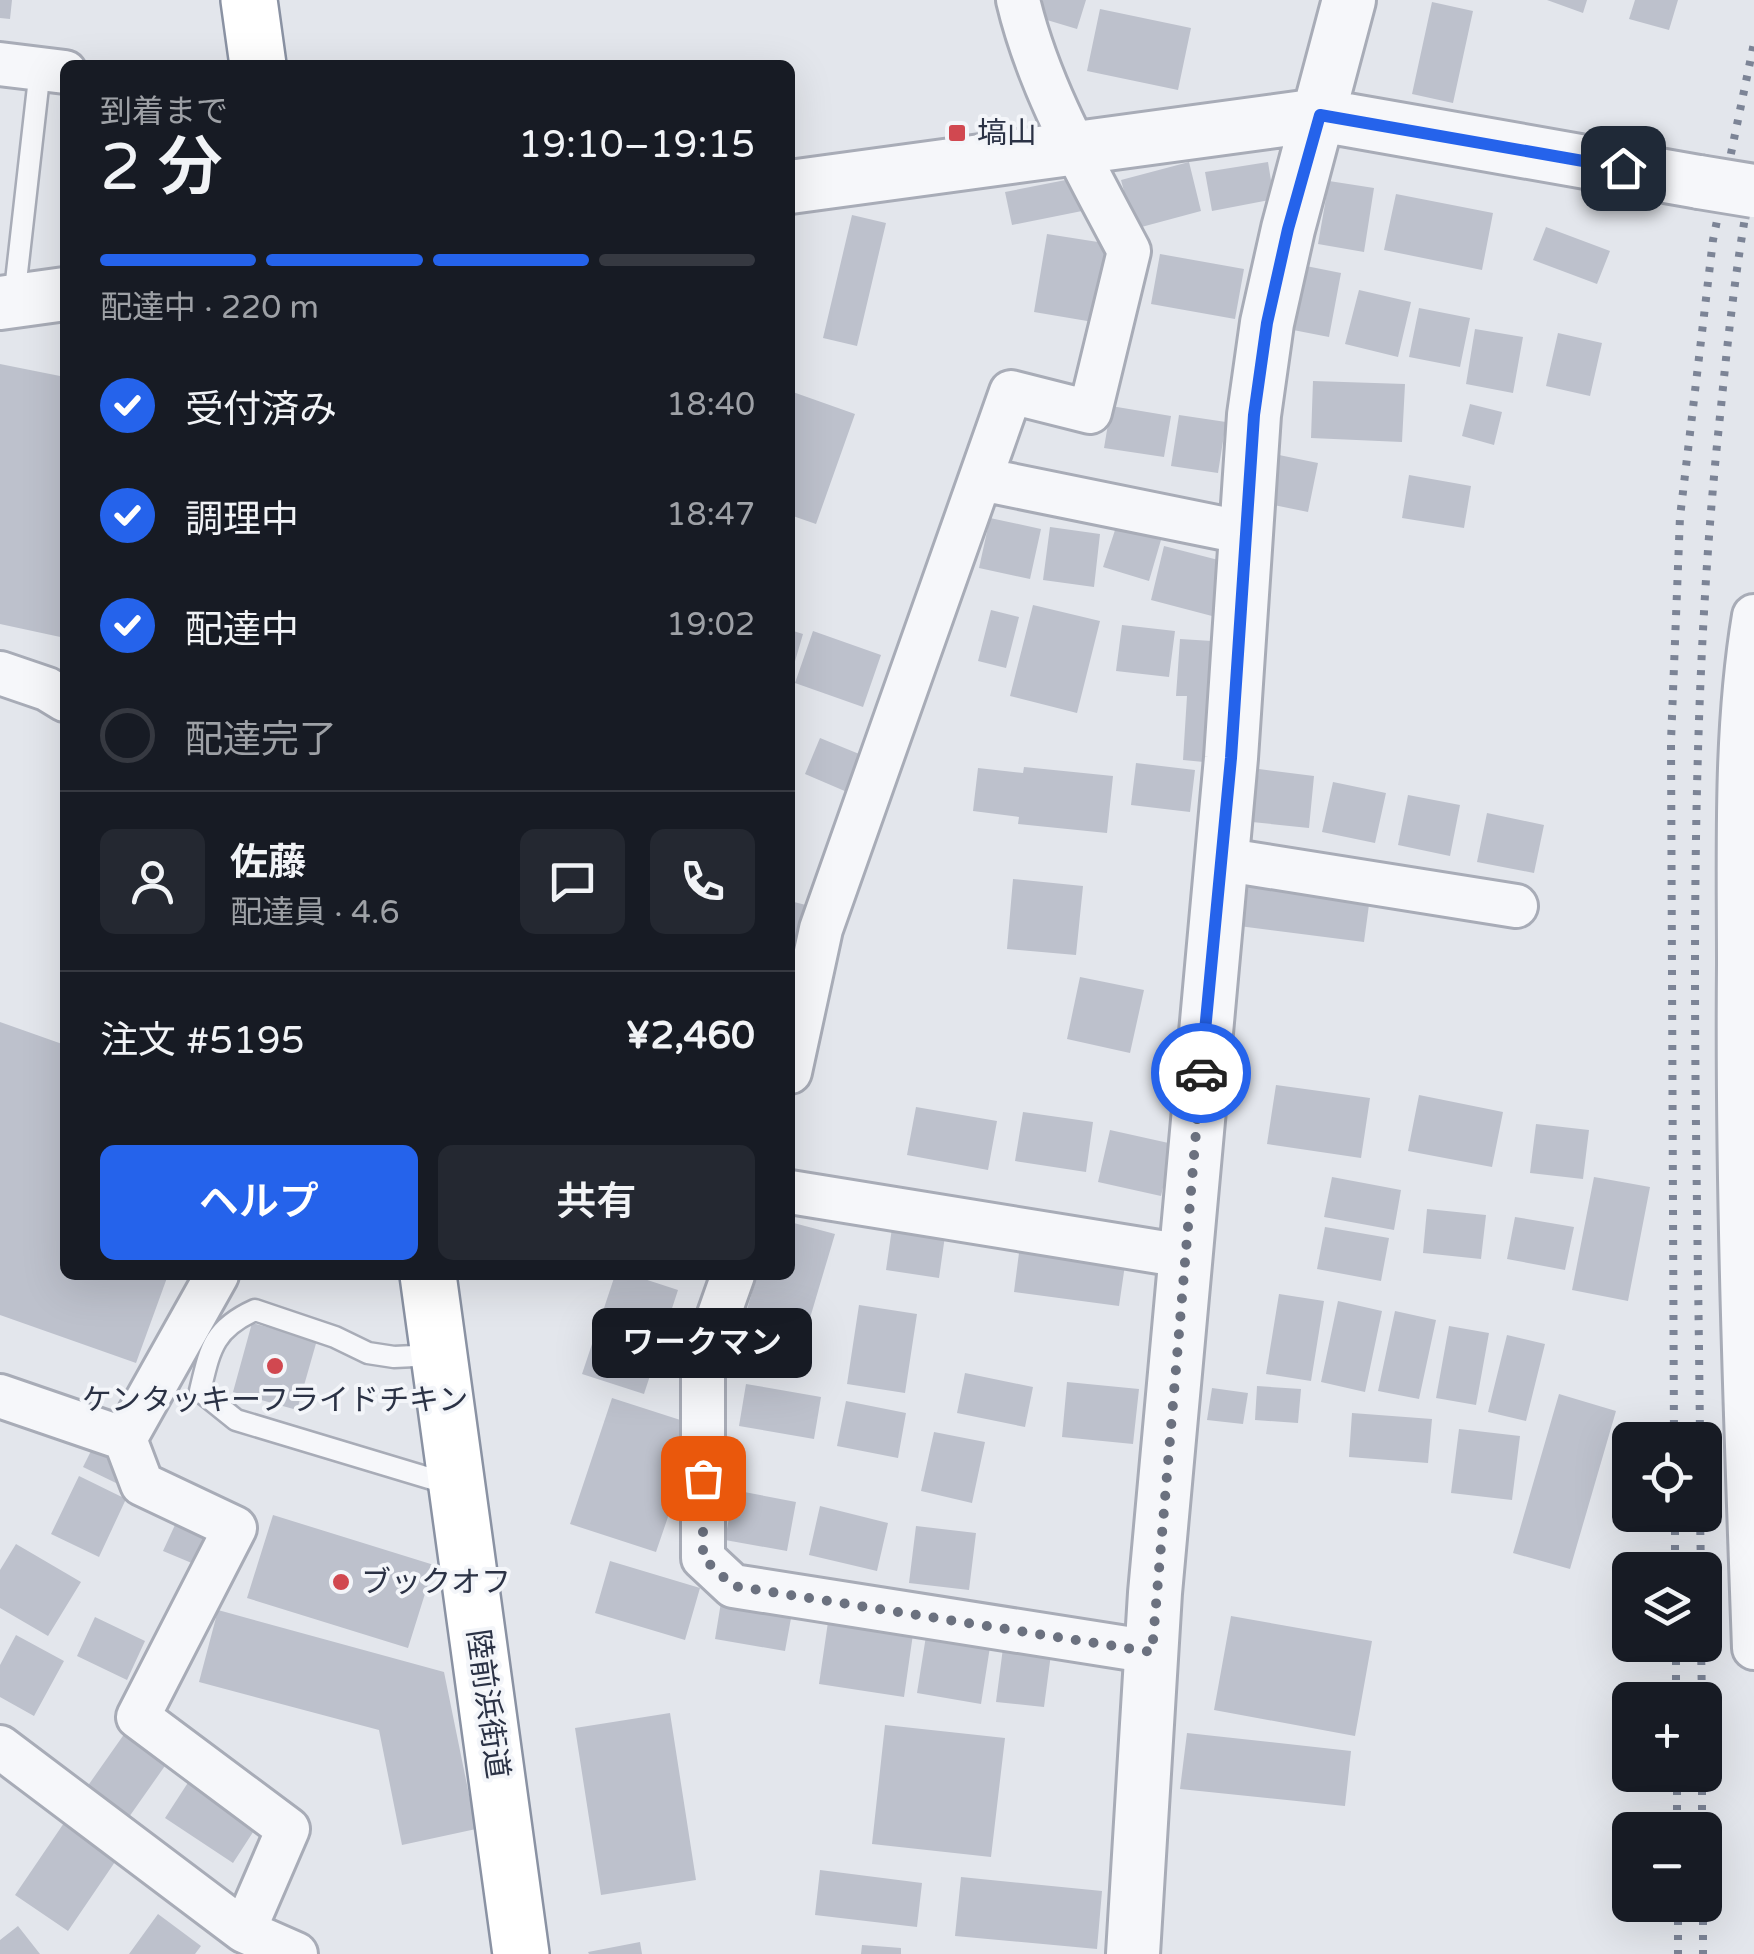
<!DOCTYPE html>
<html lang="ja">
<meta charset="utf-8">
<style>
:root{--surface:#171b24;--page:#242831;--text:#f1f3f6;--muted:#9ea1a6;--line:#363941;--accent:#2563eb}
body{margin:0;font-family:"Varela Round","Noto Sans JP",sans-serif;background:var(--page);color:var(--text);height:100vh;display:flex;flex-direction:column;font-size:38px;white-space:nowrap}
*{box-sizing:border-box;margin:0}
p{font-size:32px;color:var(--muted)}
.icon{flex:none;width:55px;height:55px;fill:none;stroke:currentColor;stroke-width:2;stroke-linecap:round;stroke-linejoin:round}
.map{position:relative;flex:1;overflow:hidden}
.details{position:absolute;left:60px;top:60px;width:735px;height:1220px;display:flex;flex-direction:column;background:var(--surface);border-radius:15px;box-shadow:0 10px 40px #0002}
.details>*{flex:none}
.controls{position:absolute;left:1612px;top:1422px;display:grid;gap:20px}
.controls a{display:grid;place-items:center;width:110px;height:110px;border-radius:15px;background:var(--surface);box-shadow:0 10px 40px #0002;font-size:50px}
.pin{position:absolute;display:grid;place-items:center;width:85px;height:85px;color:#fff;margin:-42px;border-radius:20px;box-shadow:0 5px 15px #0006}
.courier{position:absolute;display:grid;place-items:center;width:100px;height:100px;margin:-50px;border:8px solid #2563eb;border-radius:50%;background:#fff;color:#222;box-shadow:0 2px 12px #0007}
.bubble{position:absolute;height:70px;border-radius:15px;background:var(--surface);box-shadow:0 10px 40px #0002;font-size:32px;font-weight:600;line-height:70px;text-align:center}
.head em{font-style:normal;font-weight:600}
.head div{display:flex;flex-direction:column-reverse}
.head{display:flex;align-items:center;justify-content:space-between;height:170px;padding:0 40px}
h1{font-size:65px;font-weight:600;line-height:75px}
.bar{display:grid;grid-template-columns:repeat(4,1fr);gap:15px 10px;align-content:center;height:120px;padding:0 40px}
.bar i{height:12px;border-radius:8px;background:var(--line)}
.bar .current{background:var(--accent)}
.bar p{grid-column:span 4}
.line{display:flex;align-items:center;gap:25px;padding:0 40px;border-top:2px solid var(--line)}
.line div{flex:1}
.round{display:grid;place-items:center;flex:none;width:105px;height:105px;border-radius:15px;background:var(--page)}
ol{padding:0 40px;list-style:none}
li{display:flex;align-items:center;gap:30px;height:110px}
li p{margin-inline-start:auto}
li .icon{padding:10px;border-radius:50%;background:var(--accent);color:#fff;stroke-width:4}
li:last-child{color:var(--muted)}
li i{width:55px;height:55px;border:5px solid var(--line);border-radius:50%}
.primary-button{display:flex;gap:20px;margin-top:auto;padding:20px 40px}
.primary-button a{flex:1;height:115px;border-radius:15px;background:var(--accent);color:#fff;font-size:40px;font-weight:600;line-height:115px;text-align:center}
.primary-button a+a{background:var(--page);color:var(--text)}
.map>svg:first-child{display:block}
</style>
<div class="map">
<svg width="1754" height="1954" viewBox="0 0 1754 1954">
<rect width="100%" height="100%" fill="#e3e6ec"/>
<!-- building -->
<path fill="#bdc1cc" d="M 0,0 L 12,0 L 10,19 L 0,18 Z
M 1043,0 L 1086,0 L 1077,29 L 1037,17 Z
M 1547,0 L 1587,0 L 1583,13 Z
M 1635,0 L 1678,0 L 1669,30 L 1629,19 Z
M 1432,2 L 1473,11 L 1453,103 L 1412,94 Z
M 1100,9 L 1191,28 L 1178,90 L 1087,71 Z
M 1189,162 L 1201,211 L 1134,229 L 1121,180 Z
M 1268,162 L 1274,199 L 1212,211 L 1205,172 Z
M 1086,176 L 1092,209 L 1012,225 L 1005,192 Z
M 1329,181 L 1374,188 L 1364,252 L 1318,244 Z
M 1396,194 L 1493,213 L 1482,270 L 1384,250 Z
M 852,215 L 886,223 L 857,346 L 823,338 Z
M 1546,227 L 1610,251 L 1597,284 L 1533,260 Z
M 1047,234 L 1117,245 L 1105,324 L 1034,312 Z
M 1160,254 L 1244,269 L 1235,319 L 1151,304 Z
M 1301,265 L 1341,273 L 1329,337 L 1288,329 Z
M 1359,290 L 1411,302 L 1398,357 L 1345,344 Z
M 1419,308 L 1470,318 L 1460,367 L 1409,357 Z
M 1475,329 L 1523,337 L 1513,393 L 1466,384 Z
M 1558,333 L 1602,343 L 1590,396 L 1546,386 Z
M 0,364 L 65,377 L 65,638 L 0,624 Z
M 1313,381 L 1405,384 L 1402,442 L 1311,438 Z
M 790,391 L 855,414 L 816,524 L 790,515 Z
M 1470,404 L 1502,412 L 1494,445 L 1462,436 Z
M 1111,406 L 1171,416 L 1164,457 L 1104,448 Z
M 1179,415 L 1226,422 L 1218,473 L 1171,466 Z
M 1279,455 L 1318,463 L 1308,512 L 1269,504 Z
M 1409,475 L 1471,486 L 1464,528 L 1402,518 Z
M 990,518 L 1041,529 L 1030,579 L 979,568 Z
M 1050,527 L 1100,534 L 1094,587 L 1043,580 Z
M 1116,527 L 1161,540 L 1149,581 L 1103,567 Z
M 1164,546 L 1226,562 L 1212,616 L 1151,600 Z
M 1033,605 L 1100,621 L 1077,713 L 1010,696 Z
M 991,610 L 1019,617 L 1006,668 L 978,661 Z
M 1122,625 L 1175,631 L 1169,677 L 1116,671 Z
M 790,630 L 803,634 L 791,675 L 790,674 Z
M 813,631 L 881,655 L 863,707 L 795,683 Z
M 1180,639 L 1212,641 L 1204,762 L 1183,760 L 1187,696 L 1176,696 Z
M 820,738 L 869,758 L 854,795 L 805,774 Z
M 1136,763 L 1195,770 L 1190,812 L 1131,805 Z
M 1024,767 L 1113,776 L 1107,833 L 1018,824 L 1019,817 L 973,811 L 978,768 L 1023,773 Z
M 1259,769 L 1314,776 L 1309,828 L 1252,822 Z
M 1333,782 L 1386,793 L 1375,843 L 1322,832 Z
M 1408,795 L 1460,805 L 1450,856 L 1398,845 Z
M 1487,813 L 1544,825 L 1534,873 L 1477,862 Z
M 1013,879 L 1083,886 L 1076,955 L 1007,949 Z
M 1244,881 L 1370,897 L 1364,942 L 1239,926 Z
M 790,901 L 814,907 L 803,949 L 790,946 Z
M 1080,977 L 1144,990 L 1130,1053 L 1067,1039 Z
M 0,1022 L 65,1045 L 65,1275 L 168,1275 L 136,1363 L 0,1315 Z
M 1276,1085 L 1370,1098 L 1361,1158 L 1267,1144 Z
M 1419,1095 L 1503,1112 L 1492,1167 L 1408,1151 Z
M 916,1107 L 997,1121 L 988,1170 L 907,1155 Z
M 1023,1112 L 1093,1122 L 1086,1172 L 1015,1161 Z
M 1536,1124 L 1589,1130 L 1583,1179 L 1530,1173 Z
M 1110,1130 L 1173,1144 L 1161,1196 L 1098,1182 Z
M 1332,1177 L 1401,1190 L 1394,1230 L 1324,1217 Z
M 1594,1177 L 1650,1187 L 1628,1301 L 1572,1290 Z
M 1427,1209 L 1486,1215 L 1481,1259 L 1423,1253 Z
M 1515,1217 L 1574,1227 L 1565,1270 L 1507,1259 Z
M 893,1221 L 946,1229 L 939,1278 L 886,1270 Z
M 790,1222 L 835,1234 L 796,1365 L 736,1348 L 757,1275 L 790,1275 Z
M 1325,1227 L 1389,1238 L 1381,1281 L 1317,1269 Z
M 1020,1245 L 1126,1258 L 1119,1306 L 1014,1292 Z
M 615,1275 L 632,1275 L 678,1290 L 644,1394 L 582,1374 Z
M 1279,1294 L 1324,1301 L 1311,1381 L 1266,1374 Z
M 1338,1301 L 1382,1311 L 1365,1392 L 1321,1382 Z
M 859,1305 L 917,1314 L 905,1393 L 847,1384 Z
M 1395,1311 L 1436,1320 L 1419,1399 L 1378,1391 Z
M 252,1323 L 317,1340 L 297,1410 L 233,1392 Z
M 1449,1326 L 1489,1333 L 1476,1405 L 1436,1398 Z
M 1507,1335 L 1545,1344 L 1526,1421 L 1488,1412 Z
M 965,1373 L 1033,1387 L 1025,1427 L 957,1413 Z
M 1067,1382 L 1139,1389 L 1133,1444 L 1062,1437 Z
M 746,1384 L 821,1397 L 814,1439 L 739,1426 Z
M 1257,1386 L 1301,1389 L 1298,1423 L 1255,1420 Z
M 1212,1388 L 1248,1393 L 1243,1424 L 1207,1420 Z
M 1559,1394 L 1616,1411 L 1570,1569 L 1513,1553 Z
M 612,1398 L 699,1426 L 656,1552 L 570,1524 Z
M 846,1401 L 906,1413 L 898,1458 L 837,1446 Z
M 1352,1413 L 1432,1419 L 1428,1463 L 1349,1457 Z
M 1459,1429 L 1520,1436 L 1512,1500 L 1451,1493 Z
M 934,1432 L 985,1442 L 972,1503 L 921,1491 Z
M 98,1437 L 130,1453 L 116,1483 L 83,1467 Z
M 79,1476 L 126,1499 L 99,1557 L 51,1534 Z
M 734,1490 L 796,1502 L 787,1551 L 725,1540 Z
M 820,1506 L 888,1523 L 877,1571 L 809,1555 Z
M 180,1514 L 222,1532 L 206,1569 L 163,1551 Z
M 273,1515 L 434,1565 L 408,1648 L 247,1598 Z
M 916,1526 L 976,1533 L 969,1590 L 909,1583 Z
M 16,1544 L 81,1582 L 48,1636 L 0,1608 L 0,1570 Z
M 610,1561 L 700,1588 L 685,1640 L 595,1613 Z
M 723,1590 L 794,1602 L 785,1651 L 715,1639 Z
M 218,1610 L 444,1672 L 476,1829 L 402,1845 L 379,1730 L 199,1682 Z
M 829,1615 L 914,1627 L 904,1697 L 819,1684 Z
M 1231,1616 L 1372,1641 L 1355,1736 L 1214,1710 Z
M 95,1617 L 145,1641 L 127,1680 L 77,1656 Z
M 16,1635 L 64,1661 L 34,1716 L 0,1697 L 0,1665 Z
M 926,1636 L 990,1647 L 981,1704 L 917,1693 Z
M 1003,1648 L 1051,1654 L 1044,1707 L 996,1702 Z
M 670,1713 L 696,1880 L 601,1895 L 575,1728 Z
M 132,1723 L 174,1753 L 129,1817 L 87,1787 Z
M 885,1725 L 1005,1738 L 991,1857 L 872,1844 Z
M 1187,1733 L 1351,1751 L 1345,1806 L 1180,1789 Z
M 191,1778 L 259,1823 L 233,1863 L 165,1818 Z
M 66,1820 L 119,1856 L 68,1931 L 15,1895 Z
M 820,1870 L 922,1883 L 917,1927 L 815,1915 Z
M 961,1877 L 1102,1891 L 1097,1949 L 955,1936 Z
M 158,1914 L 201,1946 L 195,1954 L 129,1954 Z
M 18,1926 L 40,1954 L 0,1954 L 0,1940 Z
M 640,1942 L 642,1954 L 589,1954 L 588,1952 Z
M 862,1945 L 901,1948 L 901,1954 L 861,1954 Z"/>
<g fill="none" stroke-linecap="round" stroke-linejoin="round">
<defs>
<path id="service" d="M 14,299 L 40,69
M 436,1355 L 394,1357 L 368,1353 L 335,1337 L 255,1310 C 213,1329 210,1349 200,1391 L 236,1420 L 452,1485"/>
<path id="minor" d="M 0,64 L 65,72
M 981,479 L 1246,533
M 1754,616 C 1735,730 1739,849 1739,964 C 1737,1192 1746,1420 1754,1648
M 0,673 L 47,689 L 65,700
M 1221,859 L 1516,906
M 790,1072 L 821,929 L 1011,392 L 1090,412 L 1129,251 C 1087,171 1039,89 1018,0
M 790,1192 L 1184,1256
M 217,1275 L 125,1439 L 142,1484 L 235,1528 L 138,1717 L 288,1829 L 244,1931 L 296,1954
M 733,1275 L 703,1360 L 703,1558 L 733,1586 L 1152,1652
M 0,1396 L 125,1439
M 0,1747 L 244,1931"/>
<path id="tertiary" d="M 790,187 L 1319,115 L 1699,182
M 0,303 L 65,294
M 1133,1954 L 1155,1593 L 1231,758 L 1254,415 L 1267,323 L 1288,229 L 1349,0"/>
<path id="trunk" d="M 249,0 L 258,65
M 428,1275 L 521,1954"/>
</defs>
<!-- service casing -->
<use href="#service" stroke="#a8acb7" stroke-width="25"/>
<!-- minor casing -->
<use href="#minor" stroke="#a8acb7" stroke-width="48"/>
<!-- tertiary casing -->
<use href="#tertiary" stroke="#a8acb7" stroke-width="58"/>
<!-- trunk casing -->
<use href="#trunk" stroke="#8a92a3" stroke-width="60"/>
<!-- service -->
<use href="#service" stroke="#f6f7fa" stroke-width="20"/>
<!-- minor -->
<use href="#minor" stroke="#f6f7fa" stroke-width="42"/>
<!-- tertiary -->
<use href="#tertiary" stroke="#f6f7fa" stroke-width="52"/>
<!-- trunk -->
<use href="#trunk" stroke="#fff" stroke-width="55"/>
<!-- rail -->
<path stroke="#7c8496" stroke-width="8" stroke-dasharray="5 10" stroke-linecap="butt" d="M 1674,1440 L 1671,741 L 1680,517 L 1713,240 L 1754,43
M 1700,1440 C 1697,1096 1683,750 1721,407 C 1729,327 1738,248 1754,169
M 1675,1515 L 1675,1570
M 1700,1515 L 1701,1570
M 1676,1645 L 1676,1700
M 1701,1645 L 1702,1700
M 1677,1775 L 1677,1830
M 1702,1775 L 1702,1830
M 1678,1905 L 1678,1954
M 1703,1905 L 1703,1954"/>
<defs>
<path id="tertiary-bridge" d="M 1699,182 L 1754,191"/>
</defs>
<!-- tertiary-bridge casing -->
<use href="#tertiary-bridge" stroke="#a8acb7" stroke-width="58" stroke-linecap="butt"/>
<!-- tertiary-bridge -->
<use href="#tertiary-bridge" stroke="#f6f7fa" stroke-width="52"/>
</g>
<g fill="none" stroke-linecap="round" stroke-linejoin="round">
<!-- done -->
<path stroke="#6b717f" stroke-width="10" stroke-dasharray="0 18" d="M 703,1478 L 703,1558 L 733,1586 L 1152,1652 L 1201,1073"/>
<!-- route -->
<path stroke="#2563eb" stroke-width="12" d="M 1201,1073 L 1231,758 L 1254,415 L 1267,323 L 1288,229 L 1320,115 L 1623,168"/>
</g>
<!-- markers -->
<g fill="#d14850" stroke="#f3f5f9" stroke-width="4">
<rect x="947" y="123" width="20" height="20" rx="5"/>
<circle cx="275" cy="1366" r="10"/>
<circle cx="341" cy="1582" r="10"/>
</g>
<g text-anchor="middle" stroke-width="8" stroke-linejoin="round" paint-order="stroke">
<!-- poi labels -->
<g font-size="30" fill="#2b3245" stroke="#f3f5f9" text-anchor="start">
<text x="977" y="143">塙山</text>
<text x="275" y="1410" text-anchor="middle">ケンタッキーフライドチキン</text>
<text x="361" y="1592">ブックオフ</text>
</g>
<!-- street labels -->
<g font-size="30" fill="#2b3245" stroke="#f3f5f9">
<text transform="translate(488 1704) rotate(82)" y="10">陸前浜街道</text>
</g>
</g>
</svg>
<div class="controls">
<a><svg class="icon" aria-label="locate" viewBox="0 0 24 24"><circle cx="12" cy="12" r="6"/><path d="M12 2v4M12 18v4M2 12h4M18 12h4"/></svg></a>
<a><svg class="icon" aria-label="layers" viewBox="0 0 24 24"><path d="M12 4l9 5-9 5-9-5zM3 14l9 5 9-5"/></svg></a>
<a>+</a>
<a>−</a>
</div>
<div class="pin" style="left:703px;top:1478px;background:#ea580c"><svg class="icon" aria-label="bag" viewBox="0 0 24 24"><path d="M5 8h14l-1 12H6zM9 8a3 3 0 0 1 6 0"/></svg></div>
<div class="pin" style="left:1623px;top:168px;background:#1f2937"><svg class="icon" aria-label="home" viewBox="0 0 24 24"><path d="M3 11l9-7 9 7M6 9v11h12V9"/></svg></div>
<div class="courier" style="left:1201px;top:1073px"><svg class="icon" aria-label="car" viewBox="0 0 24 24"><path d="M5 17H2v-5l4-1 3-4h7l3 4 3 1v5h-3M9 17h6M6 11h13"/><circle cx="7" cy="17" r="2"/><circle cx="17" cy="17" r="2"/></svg></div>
<div class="bubble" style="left:592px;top:1308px;width:220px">ワークマン</div>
<section class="details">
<div class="head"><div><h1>2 分</h1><p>到着まで</p></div><em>19:10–19:15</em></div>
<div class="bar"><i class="current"></i><i class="current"></i><i class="current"></i><i></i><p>配達中 · 220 m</p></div>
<ol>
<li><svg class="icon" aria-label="check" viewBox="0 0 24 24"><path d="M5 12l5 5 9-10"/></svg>受付済み<p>18:40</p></li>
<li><svg class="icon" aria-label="check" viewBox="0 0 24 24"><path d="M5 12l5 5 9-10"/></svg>調理中<p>18:47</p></li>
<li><svg class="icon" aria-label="check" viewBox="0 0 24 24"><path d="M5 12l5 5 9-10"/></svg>配達中<p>19:02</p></li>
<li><i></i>配達完了</li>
</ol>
<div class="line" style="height:180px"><a class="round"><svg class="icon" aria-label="person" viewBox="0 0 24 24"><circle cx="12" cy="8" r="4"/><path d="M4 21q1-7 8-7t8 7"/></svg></a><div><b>佐藤</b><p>配達員 · 4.6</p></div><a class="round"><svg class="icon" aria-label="chat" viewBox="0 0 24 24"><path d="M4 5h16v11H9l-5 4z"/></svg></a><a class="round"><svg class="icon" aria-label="phone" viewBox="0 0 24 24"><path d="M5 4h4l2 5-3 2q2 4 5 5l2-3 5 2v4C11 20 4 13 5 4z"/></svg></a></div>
<div class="line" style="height:130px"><div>注文 #5195</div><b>¥2,460</b></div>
<div class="primary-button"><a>ヘルプ</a><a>共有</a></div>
</section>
</div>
